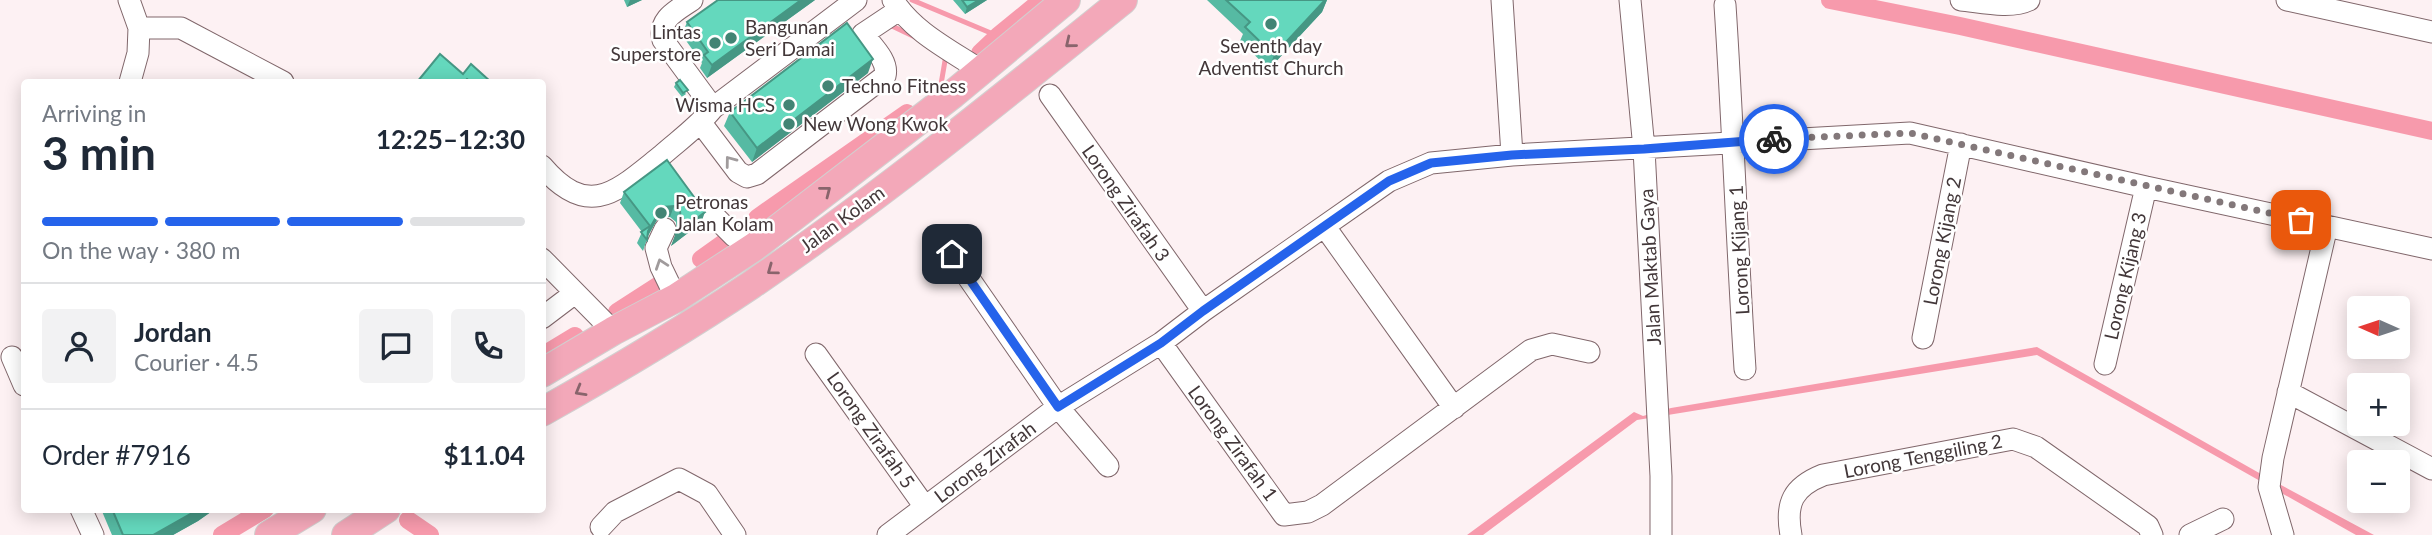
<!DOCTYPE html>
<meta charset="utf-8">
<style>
:root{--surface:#fff;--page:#f2f2f3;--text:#1f2937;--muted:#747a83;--line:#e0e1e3;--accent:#2563eb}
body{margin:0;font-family:Lato,sans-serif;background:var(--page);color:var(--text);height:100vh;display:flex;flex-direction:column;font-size:26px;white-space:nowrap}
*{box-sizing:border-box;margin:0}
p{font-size:23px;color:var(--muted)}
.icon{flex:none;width:38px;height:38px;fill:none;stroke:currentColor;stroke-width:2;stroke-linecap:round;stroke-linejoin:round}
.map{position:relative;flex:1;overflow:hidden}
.sheet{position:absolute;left:21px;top:79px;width:525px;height:434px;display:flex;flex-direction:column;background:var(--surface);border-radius:7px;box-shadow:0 4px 18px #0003}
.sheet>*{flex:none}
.needle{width:46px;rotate:273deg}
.tools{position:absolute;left:2347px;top:296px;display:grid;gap:14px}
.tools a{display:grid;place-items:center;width:63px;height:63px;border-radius:7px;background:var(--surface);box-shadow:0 4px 18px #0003;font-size:35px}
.pin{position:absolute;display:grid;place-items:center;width:60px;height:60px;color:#fff;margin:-30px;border-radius:14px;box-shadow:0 4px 10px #0006}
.courier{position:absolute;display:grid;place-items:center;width:70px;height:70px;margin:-35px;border:5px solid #2563eb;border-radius:50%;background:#fff;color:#222;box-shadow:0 2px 9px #0007}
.overview em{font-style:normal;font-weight:700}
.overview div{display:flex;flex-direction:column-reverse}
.overview{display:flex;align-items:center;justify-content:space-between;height:119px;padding:0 21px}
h1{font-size:46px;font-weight:700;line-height:52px}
.bar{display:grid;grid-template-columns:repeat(4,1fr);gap:10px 7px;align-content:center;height:84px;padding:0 21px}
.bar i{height:9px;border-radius:5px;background:var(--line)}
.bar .current{background:var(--accent)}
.bar p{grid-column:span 4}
.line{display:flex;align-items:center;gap:18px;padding:0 21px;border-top:2px solid var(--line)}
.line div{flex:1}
.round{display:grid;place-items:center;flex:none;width:74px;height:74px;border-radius:7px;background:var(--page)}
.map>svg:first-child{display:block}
</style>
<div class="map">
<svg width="2432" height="535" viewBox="0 0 2432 535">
<rect width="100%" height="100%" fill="#fdf1f3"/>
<!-- water -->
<path fill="#f79aac" d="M 2037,347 L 2268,478 L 2374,535 L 2356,535 L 2037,355 L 1637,420 L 1483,535 L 1467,535 L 1634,412 L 1643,416 L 1671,408 Z"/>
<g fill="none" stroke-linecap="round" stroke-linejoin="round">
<!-- stream -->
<path stroke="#f79aac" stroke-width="5" d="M 912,0 L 998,36
M 892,26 L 915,37
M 940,90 L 946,55"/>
<!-- canal -->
<path stroke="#f79aac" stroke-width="18" d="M 1830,0 L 1960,26 L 2432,131
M 980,53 L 998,36 L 1042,0
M 757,218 L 907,113
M 701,259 L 729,239
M 617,312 L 662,283
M 542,356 L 575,336
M 408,520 L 430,535
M 222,535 L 265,509"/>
<defs>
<path id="minor" d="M 129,0 L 139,28 L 138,53 L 130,82
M 692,0 C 676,11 658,19 663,40 L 713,108
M 893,0 C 913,32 950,50 980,70
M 1502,0 L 1512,155
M 1630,0 L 1644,149 L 1661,476 L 1661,535
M 1961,0 C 1981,2 2011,9 2029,0
M 2287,0 L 2432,32
M 1725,5 C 1733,126 1737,247 1745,369
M 139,28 L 181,28 L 283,82
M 1050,95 L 1203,311
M 701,123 L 738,172 L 747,177 L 757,174 L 885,76 C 889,61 872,46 863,34 L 899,10
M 542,166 C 589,221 617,191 661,156 C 679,140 698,127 713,108 L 856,0
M 709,211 L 734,236 L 754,247
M 1325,227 L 1454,408
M 665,229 L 656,248 L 661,267 L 676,298
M 952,254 L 1058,407 L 1108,466
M 542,259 L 613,331
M 542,318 L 575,293
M 1923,338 L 1961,144
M 1161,343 L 1284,515 L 1308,512 L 1322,505 L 1531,350 L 1552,344 L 1589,352
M 816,354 L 925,507
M 12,357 L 24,385
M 2105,364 L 2146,187
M 2288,392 L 2432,469
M 81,509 L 93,535
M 601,527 L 615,512 L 679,479 L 707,494 L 735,535
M 888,535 L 1058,407 L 1161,343 L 1203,311 L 1389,181 L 1431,163 L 1512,155 L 1910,133 L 2146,187 L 2432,249
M 1791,535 C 1785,503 1793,487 1823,475 L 2013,439 L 2036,447 L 2148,526 L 2152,535
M 2190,535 L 2223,519
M 2283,535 L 2269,487 L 2273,458 L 2327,226"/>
<path id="major" d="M 542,373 L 613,331 L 676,298 L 754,247 L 953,94 L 1066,0
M 542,412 C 613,372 684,330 751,285 C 880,197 1002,98 1123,0
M 269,535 L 312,509
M 346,535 L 386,509"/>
</defs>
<!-- minor casing -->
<use href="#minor" stroke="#80676b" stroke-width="23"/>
<!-- major casing -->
<use href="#major" stroke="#d2cfcf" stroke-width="30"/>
<!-- minor -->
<use href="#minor" stroke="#fff" stroke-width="21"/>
<!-- major -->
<use href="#major" stroke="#f3a8b9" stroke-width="28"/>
</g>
<!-- wall -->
<path fill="#56baa3" d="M 624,0 L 642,0 L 627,7 Z
M 815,0 L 707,78 L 700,68 L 702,63 L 682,35 L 687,22 Z
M 953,0 L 987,0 L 965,14 Z
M 1207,0 L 1327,0 L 1322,12 L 1269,69 L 1240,41 L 1243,34 Z
M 868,73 L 752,162 L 724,126 L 730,112 Z
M 676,83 L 686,94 L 682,97 L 674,87 Z
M 667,160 L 701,223 L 671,246 L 677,232 L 676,222 L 670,217 L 658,218 L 648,236 L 643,251 L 637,243 L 642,232 L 620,203 L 624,192 Z
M 101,509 L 215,509 L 198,521 L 173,535 L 112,535 Z"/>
<!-- shaded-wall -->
<path fill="#469784" d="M 630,0 L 642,0 L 627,7 Z
M 801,0 L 815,0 L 707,78 L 712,65 Z
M 979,0 L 987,0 L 965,14 L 967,7 Z
M 1325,0 L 1327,0 L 1322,12 L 1269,69 L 1274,55 Z
M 873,59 L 868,73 L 752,162 L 757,148 Z
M 674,206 L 670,217 L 658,218 L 646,239 L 648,231 L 662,207 Z
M 705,212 L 701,223 L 671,246 L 675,235 Z
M 199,509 L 215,509 L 198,521 L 173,535 L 153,535 Z"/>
<!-- building -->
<path fill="#64d8bd" stroke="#469784" stroke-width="2" d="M 718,0 L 801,0 L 712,65 L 704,55 L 708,52 L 687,22 Z
M 962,0 L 979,0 L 967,7 Z
M 1226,0 L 1325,0 L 1274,55 L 1245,27 L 1250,22 Z
M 847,23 L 873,59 L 757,148 L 730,112 Z
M 440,54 L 463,74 L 471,64 L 491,82 L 471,82 L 467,79 L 464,82 L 417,82 Z
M 680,80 L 688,90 L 683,93 L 676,83 Z
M 667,160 L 705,212 L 675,235 L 681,223 L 680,211 L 674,206 L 662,207 L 648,231 L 647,240 L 641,232 L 650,226 L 624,192 Z
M 112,509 L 199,509 L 153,535 L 123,535 Z"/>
<!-- one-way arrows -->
<defs><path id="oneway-chevron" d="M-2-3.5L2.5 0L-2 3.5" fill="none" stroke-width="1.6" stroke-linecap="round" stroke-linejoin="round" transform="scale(1.75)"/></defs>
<g stroke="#89646c">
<use href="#oneway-chevron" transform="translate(1070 43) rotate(141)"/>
<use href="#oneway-chevron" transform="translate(826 191) rotate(-38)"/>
<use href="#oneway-chevron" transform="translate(772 270) rotate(144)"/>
<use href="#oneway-chevron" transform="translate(580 391) rotate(150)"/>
</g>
<g stroke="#a09b9c">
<use href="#oneway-chevron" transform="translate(730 161) rotate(-127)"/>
<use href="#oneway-chevron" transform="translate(661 264) rotate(-109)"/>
</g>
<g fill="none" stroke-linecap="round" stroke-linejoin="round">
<!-- done -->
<path stroke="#83787a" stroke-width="7" stroke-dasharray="0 12.6" d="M 1774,139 L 1910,133 L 2301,220"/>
<!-- route -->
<path stroke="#2563eb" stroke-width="9" d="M 952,254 L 1058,407 L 1161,343 L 1203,311 L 1389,181 L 1431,163 L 1512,155 L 1644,149 L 1774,139"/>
</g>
<!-- markers -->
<g fill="#428474" stroke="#fff" stroke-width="2.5">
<circle cx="1271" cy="24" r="7"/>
<circle cx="731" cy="38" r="7"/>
<circle cx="715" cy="43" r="7"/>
<circle cx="828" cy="86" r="7"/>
<circle cx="789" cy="105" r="7"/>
<circle cx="789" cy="124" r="7"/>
<circle cx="661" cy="213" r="7"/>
</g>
<g text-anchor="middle" stroke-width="5" stroke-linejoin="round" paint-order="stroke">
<!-- poi labels -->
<g font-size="19" fill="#423739" stroke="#fff" text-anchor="start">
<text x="745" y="34">Bangunan<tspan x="745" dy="22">Seri Damai</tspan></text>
<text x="701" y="39" text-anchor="end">Lintas<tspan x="701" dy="22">Superstore</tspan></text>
<text x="1271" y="53" text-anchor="middle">Seventh day<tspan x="1271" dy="22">Adventist Church</tspan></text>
<text x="842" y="93">Techno Fitness</text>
<text x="775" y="112" text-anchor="end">Wisma HCS</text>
<text x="803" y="131">New Wong Kwok</text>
<text x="675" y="209">Petronas<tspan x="675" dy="22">Jalan Kolam</tspan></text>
</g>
<!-- street labels -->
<g font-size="19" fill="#423739" stroke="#fff">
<text transform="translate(1126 203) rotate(55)" y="7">Lorong Zirafah 3</text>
<text transform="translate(842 219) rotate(-36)" y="7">Jalan Kolam</text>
<text transform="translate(1942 241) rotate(-79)" y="7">Lorong Kijang 2</text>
<text transform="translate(1739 250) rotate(-93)" y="7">Lorong Kijang 1</text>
<text transform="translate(1650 267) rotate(-93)" y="7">Jalan Maktab Gaya</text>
<text transform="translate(2125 276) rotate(-77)" y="7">Lorong Kijang 3</text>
<text transform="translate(871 430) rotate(55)" y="7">Lorong Zirafah 5</text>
<text transform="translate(1233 443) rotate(54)" y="7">Lorong Zirafah 1</text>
<text transform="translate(1923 456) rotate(-11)" y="7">Lorong Tenggiling 2</text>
<text transform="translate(985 462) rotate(-37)" y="7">Lorong Zirafah</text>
</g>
</g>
</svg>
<div class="tools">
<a><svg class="needle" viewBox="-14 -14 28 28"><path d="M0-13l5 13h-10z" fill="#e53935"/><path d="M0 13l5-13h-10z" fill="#747a83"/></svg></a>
<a>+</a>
<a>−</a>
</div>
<div class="pin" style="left:2301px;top:220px;background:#ea580c"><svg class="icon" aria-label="bag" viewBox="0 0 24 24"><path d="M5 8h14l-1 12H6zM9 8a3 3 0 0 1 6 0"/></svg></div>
<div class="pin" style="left:952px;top:254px;background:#1f2937"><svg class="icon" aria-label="home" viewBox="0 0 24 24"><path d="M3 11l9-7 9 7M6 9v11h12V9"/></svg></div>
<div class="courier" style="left:1774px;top:139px"><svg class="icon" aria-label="bike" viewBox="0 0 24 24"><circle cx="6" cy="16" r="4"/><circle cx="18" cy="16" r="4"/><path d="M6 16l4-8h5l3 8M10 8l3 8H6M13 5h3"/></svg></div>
<section class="sheet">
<div class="overview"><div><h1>3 min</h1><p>Arriving in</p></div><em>12:25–12:30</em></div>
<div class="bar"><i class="current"></i><i class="current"></i><i class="current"></i><i></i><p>On the way · 380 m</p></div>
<div class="line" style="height:126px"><a class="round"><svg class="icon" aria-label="person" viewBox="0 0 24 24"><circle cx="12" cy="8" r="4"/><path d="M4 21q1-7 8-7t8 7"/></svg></a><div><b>Jordan</b><p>Courier · 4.5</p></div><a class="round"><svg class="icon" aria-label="chat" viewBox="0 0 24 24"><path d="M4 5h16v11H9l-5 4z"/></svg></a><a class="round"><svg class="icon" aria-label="phone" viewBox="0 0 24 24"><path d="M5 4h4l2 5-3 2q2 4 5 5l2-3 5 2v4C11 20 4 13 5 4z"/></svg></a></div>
<div class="line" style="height:91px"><div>Order #7916</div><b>$11.04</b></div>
</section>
</div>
